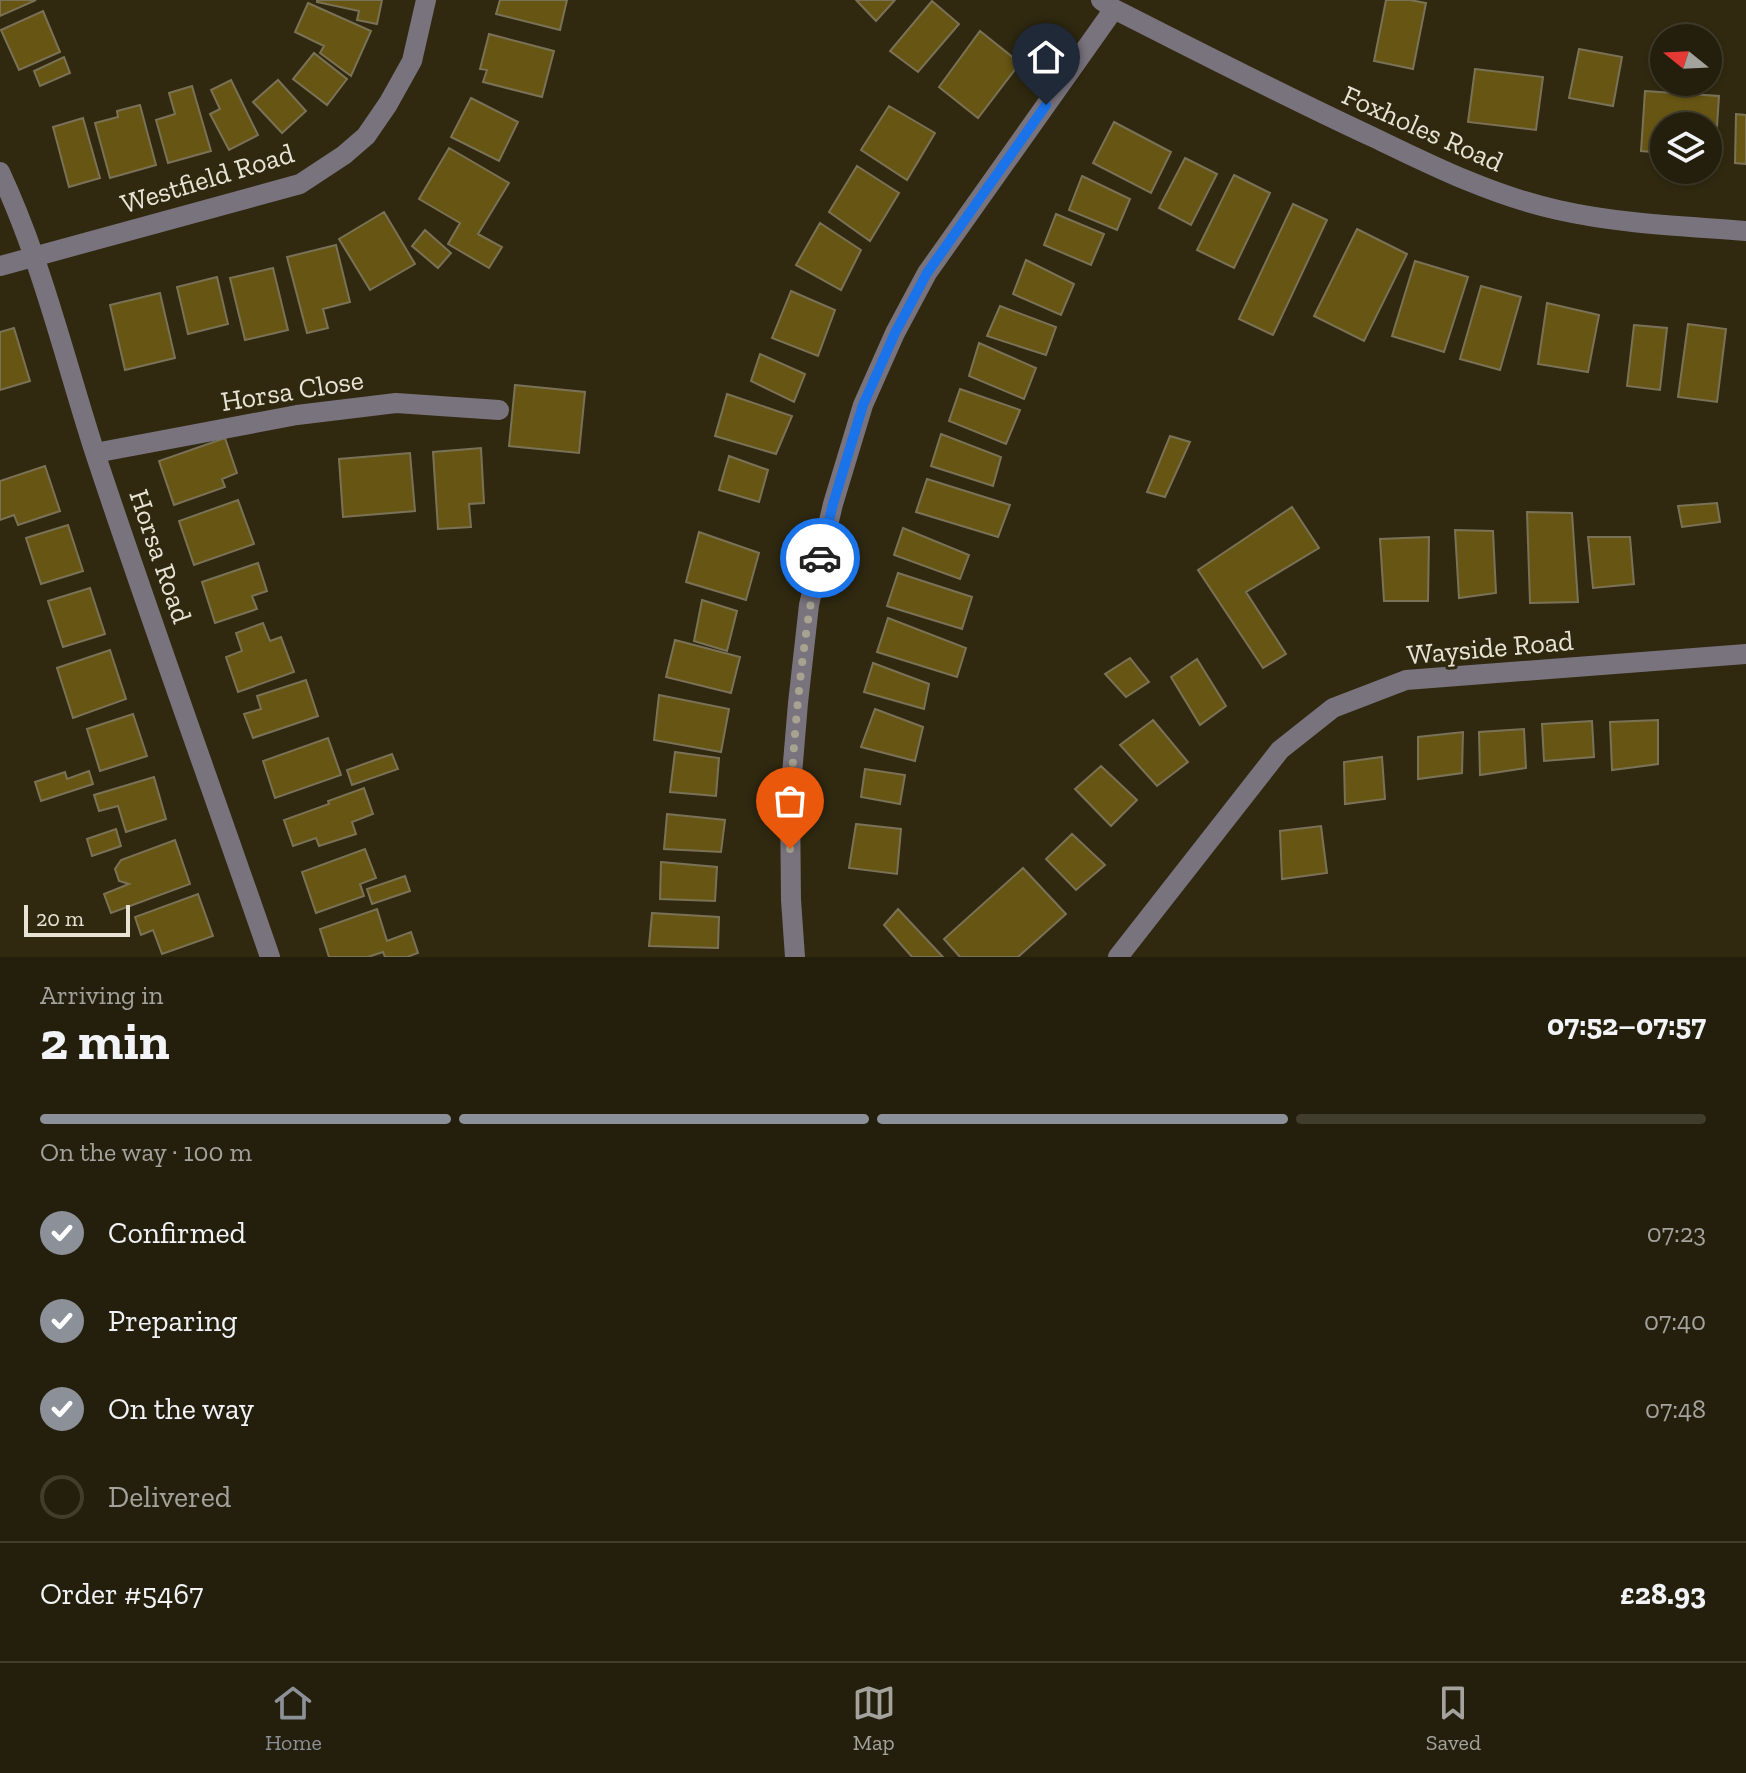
<!DOCTYPE html>
<meta charset="utf-8">
<style>
:root{--surface:#241f0c;--page:#302c1a;--text:#f1f3f6;--muted:#a3a29d;--line:#413d2d;--accent:#8c9099}
body{margin:0;font-family:"Zilla Slab",serif;background:var(--page);color:var(--text);height:100vh;display:flex;flex-direction:column;font-size:30px;white-space:nowrap}
*{box-sizing:border-box;margin:0}
p{font-size:26px;color:var(--muted)}
.icon{flex:none;width:44px;height:44px;fill:none;stroke:currentColor;stroke-width:2;stroke-linecap:round;stroke-linejoin:round}
.map{position:relative;height:957px;overflow:hidden}
.sheet{display:flex;flex-direction:column;background:var(--surface);flex:1}
.sheet>*{flex:none}
.needle{width:52px;rotate:288deg}
.buttons{position:absolute;left:1650px;top:24px;display:grid;gap:16px}
.buttons a{display:grid;place-items:center;width:72px;height:72px;border-radius:50%;background:var(--surface);box-shadow:0 2px 6px #0004,0 0 0 2px var(--line);font-size:40px}
.scale{position:absolute;left:24px;bottom:20px;width:106px;box-sizing:border-box;padding-left:8px;border:4px solid #e8e4d5;border-top:0;font-size:22px;line-height:28px;white-space:nowrap;color:#e8e4d5;-webkit-text-stroke:6px #302910;paint-order:stroke}
.pin{position:absolute;display:grid;place-items:center;width:68px;height:68px;color:#fff;margin:-82px -34px;border-radius:50% 50% 50% 0;rotate:-45deg;box-shadow:0 0 8px #0007}
.pin .icon{rotate:45deg}
.courier{position:absolute;display:grid;place-items:center;width:80px;height:80px;margin:-40px;border:6px solid #1a73e8;border-radius:50%;background:#fff;color:#222;box-shadow:0 2px 10px #0007}
.head em{font-style:normal;font-weight:700}
.head div{display:flex;flex-direction:column-reverse}
.head{display:flex;align-items:center;justify-content:space-between;height:136px;padding:0 40px}
h1{font-size:52px;font-weight:700;line-height:60px}
.bar{display:grid;grid-template-columns:repeat(4,1fr);gap:12px 8px;align-content:center;height:96px;padding:0 40px}
.bar i{height:10px;border-radius:6px;background:var(--line)}
.bar .current{background:var(--accent)}
.bar p{grid-column:span 4}
.line{display:flex;align-items:center;gap:20px;padding:0 40px;border-top:2px solid var(--line)}
.line div{flex:1}
ol{padding:0 40px;list-style:none}
li{display:flex;align-items:center;gap:24px;height:88px}
li p{margin-inline-start:auto}
li .icon{padding:8px;border-radius:50%;background:var(--accent);color:#fff;stroke-width:4}
li:last-child{color:var(--muted)}
li i{width:44px;height:44px;border:4px solid var(--line);border-radius:50%}
.tab-bar{display:flex;justify-content:space-around;align-items:center;height:112px;border-top:2px solid var(--line);background:var(--surface);font-size:22px;color:var(--muted)}
.tab-bar a{display:grid;justify-items:center;gap:4px}
.tab-bar .current{color:var(--accent)}
.map>svg:first-child{display:block}
</style>
<div class="map">
<svg width="1746" height="957" viewBox="0 0 1746 957">
<rect width="100%" height="100%" fill="#302910"/>
<!-- building -->
<path fill="#675613" stroke="#7a7257" stroke-width="2" d="M 0,0 L 36,0 L 0,16 Z
M 317,0 L 382,0 L 377,24 L 357,20 L 359,11 L 317,2 Z
M 500,0 L 567,0 L 560,30 L 496,14 Z
M 856,0 L 895,0 L 876,21 Z
M 1386,0 L 1410,0 L 1426,3 L 1413,69 L 1374,61 Z
M 932,1 L 959,24 L 918,72 L 890,51 Z
M 308,3 L 371,31 L 351,76 L 320,53 L 324,46 L 295,32 Z
M 43,11 L 60,52 L 19,70 L 1,30 Z
M 980,31 L 1020,63 L 978,118 L 939,87 Z
M 489,34 L 554,51 L 542,97 L 483,82 L 487,70 L 480,69 Z
M 1579,49 L 1622,57 L 1613,106 L 1569,98 Z
M 314,53 L 347,79 L 327,105 L 293,79 Z
M 64,57 L 70,73 L 40,86 L 34,71 Z
M 1475,69 L 1543,77 L 1536,130 L 1468,122 Z
M 231,80 L 258,135 L 229,150 L 210,114 L 220,109 L 211,90 Z
M 278,80 L 306,111 L 282,133 L 253,102 Z
M 192,86 L 211,151 L 168,163 L 156,120 L 175,114 L 169,93 Z
M 1645,91 L 1719,96 L 1715,156 L 1708,155 L 1708,126 L 1664,126 L 1664,153 L 1641,151 Z
M 471,98 L 518,122 L 499,161 L 451,137 Z
M 140,105 L 156,165 L 110,178 L 95,123 L 118,117 L 117,111 Z
M 889,106 L 935,133 L 907,180 L 861,150 Z
M 1736,114 L 1746,115 L 1746,164 L 1735,163 Z
M 83,118 L 100,178 L 69,187 L 53,127 Z
M 1114,122 L 1171,152 L 1151,193 L 1093,163 Z
M 449,148 L 509,183 L 478,234 L 502,247 L 489,268 L 448,244 L 460,223 L 419,199 Z
M 1185,158 L 1217,174 L 1191,225 L 1159,208 Z
M 857,166 L 899,193 L 870,241 L 829,212 Z
M 1234,175 L 1270,193 L 1234,268 L 1197,250 Z
M 1082,176 L 1130,199 L 1117,230 L 1069,210 Z
M 1293,204 L 1327,220 L 1273,335 L 1239,319 Z
M 384,212 L 415,264 L 370,290 L 339,239 Z
M 1056,214 L 1104,234 L 1091,265 L 1044,245 Z
M 820,223 L 861,250 L 841,290 L 796,265 Z
M 1357,229 L 1407,254 L 1364,341 L 1314,316 Z
M 425,230 L 451,253 L 438,268 L 412,246 Z
M 336,245 L 350,302 L 323,309 L 328,328 L 307,333 L 287,257 Z
M 1026,260 L 1074,284 L 1061,315 L 1013,294 Z
M 1415,261 L 1468,277 L 1444,352 L 1392,336 Z
M 273,268 L 288,330 L 245,340 L 230,278 Z
M 217,277 L 228,324 L 188,334 L 177,287 Z
M 1481,286 L 1521,297 L 1500,370 L 1460,359 Z
M 791,291 L 835,310 L 818,356 L 772,338 Z
M 160,293 L 175,358 L 125,370 L 110,305 Z
M 1547,303 L 1599,315 L 1588,372 L 1538,364 Z
M 1000,306 L 1056,327 L 1046,355 L 987,336 Z
M 1688,324 L 1726,329 L 1717,402 L 1678,397 Z
M 1634,325 L 1667,328 L 1660,390 L 1627,386 Z
M 14,328 L 30,381 L 0,390 L 0,332 Z
M 979,343 L 1036,368 L 1024,399 L 969,376 Z
M 760,354 L 805,374 L 794,402 L 751,381 Z
M 515,385 L 585,392 L 579,453 L 509,446 Z
M 960,389 L 1020,410 L 1006,444 L 949,421 Z
M 727,394 L 792,416 L 776,454 L 715,436 Z
M 941,434 L 1001,457 L 993,486 L 931,466 Z
M 1170,436 L 1190,442 L 1165,497 L 1147,492 Z
M 225,438 L 237,473 L 222,479 L 225,487 L 174,505 L 159,461 Z
M 481,448 L 484,503 L 469,504 L 471,527 L 438,529 L 433,452 Z
M 410,453 L 415,511 L 343,517 L 339,459 Z
M 729,456 L 768,470 L 759,502 L 719,490 Z
M 45,466 L 60,511 L 18,525 L 14,515 L 0,520 L 0,481 Z
M 927,479 L 1010,505 L 998,537 L 916,512 Z
M 238,500 L 254,544 L 194,565 L 179,521 Z
M 1717,503 L 1720,522 L 1682,527 L 1678,506 Z
M 1292,507 L 1319,548 L 1246,592 L 1286,654 L 1263,668 L 1198,570 Z
M 1527,512 L 1572,513 L 1578,602 L 1530,603 Z
M 68,525 L 83,571 L 41,584 L 26,538 Z
M 903,528 L 969,555 L 960,579 L 894,555 Z
M 1455,530 L 1493,531 L 1496,593 L 1459,598 Z
M 699,532 L 759,553 L 746,600 L 686,582 Z
M 1429,537 L 1428,601 L 1384,601 L 1380,539 Z
M 1588,537 L 1630,537 L 1634,584 L 1593,588 Z
M 258,563 L 267,591 L 252,596 L 257,609 L 215,623 L 202,582 Z
M 898,573 L 972,597 L 962,629 L 887,606 Z
M 90,588 L 105,634 L 63,647 L 48,601 Z
M 702,600 L 737,611 L 727,651 L 694,641 Z
M 888,618 L 966,648 L 957,677 L 877,652 Z
M 263,623 L 270,641 L 281,637 L 294,672 L 238,692 L 226,657 L 242,651 L 236,633 Z
M 675,640 L 740,657 L 731,693 L 666,677 Z
M 110,650 L 126,699 L 73,718 L 57,668 Z
M 1130,658 L 1149,682 L 1126,697 L 1105,674 Z
M 1197,659 L 1226,706 L 1200,725 L 1171,677 Z
M 873,663 L 929,684 L 924,709 L 864,692 Z
M 306,680 L 318,716 L 253,738 L 244,714 L 261,709 L 257,696 Z
M 659,695 L 729,709 L 721,752 L 654,740 Z
M 875,709 L 923,727 L 915,761 L 861,747 Z
M 133,714 L 147,756 L 100,771 L 87,729 Z
M 1153,720 L 1188,762 L 1157,786 L 1120,745 Z
M 1658,720 L 1658,764 L 1612,770 L 1610,722 Z
M 1592,721 L 1594,757 L 1544,761 L 1542,724 Z
M 1524,729 L 1526,768 L 1480,775 L 1479,732 Z
M 1463,732 L 1462,773 L 1418,779 L 1418,737 Z
M 328,738 L 341,775 L 275,798 L 263,761 Z
M 675,752 L 719,758 L 716,796 L 670,792 Z
M 392,754 L 398,769 L 352,785 L 347,770 Z
M 1382,757 L 1385,799 L 1345,804 L 1344,762 Z
M 1101,766 L 1137,800 L 1111,826 L 1075,789 Z
M 865,769 L 905,775 L 900,804 L 861,797 Z
M 89,771 L 93,784 L 41,801 L 35,782 L 65,772 L 67,779 Z
M 154,777 L 166,819 L 126,832 L 118,806 L 99,811 L 94,795 Z
M 364,788 L 373,814 L 352,822 L 356,834 L 319,846 L 316,838 L 293,846 L 284,820 L 329,804 L 328,801 Z
M 667,814 L 725,820 L 721,852 L 664,849 Z
M 856,824 L 901,829 L 897,874 L 849,868 Z
M 1321,826 L 1327,873 L 1282,879 L 1280,831 Z
M 116,829 L 121,846 L 92,856 L 87,839 Z
M 1072,834 L 1105,865 L 1076,890 L 1046,859 Z
M 175,840 L 190,884 L 111,913 L 104,894 L 129,884 L 119,881 L 115,869 L 121,860 Z
M 365,849 L 376,878 L 360,884 L 364,896 L 316,913 L 302,872 Z
M 661,862 L 717,867 L 715,901 L 660,899 Z
M 1023,868 L 1066,914 L 1018,957 L 960,957 L 944,939 Z
M 405,876 L 410,891 L 372,904 L 367,889 Z
M 198,894 L 213,936 L 162,954 L 153,930 L 141,935 L 135,917 Z
M 377,909 L 387,941 L 411,932 L 418,953 L 407,957 L 385,957 L 383,952 L 368,957 L 329,957 L 320,929 Z
M 898,909 L 943,957 L 912,957 L 884,925 Z
M 652,913 L 719,917 L 718,948 L 649,946 Z"/>
<g fill="none" stroke-linecap="round" stroke-linejoin="round">
<!-- minor -->
<path stroke="#79737e" stroke-width="20" d="M 1101,0 L 1114,9 C 1201,53 1288,98 1377,139 C 1435,167 1494,196 1558,210 C 1620,224 1683,226 1746,231
M 0,172 C 42,262 65,360 95,453 C 151,622 212,789 270,957
M 0,266 L 300,184 L 344,155 L 366,136 L 388,104 L 412,61 L 426,0
M 95,453 L 297,415 L 396,403 L 499,410
M 795,957 L 791,900 L 790,798 L 798,703 L 809,605 L 833,504 L 863,405 L 895,333 L 927,273 L 1114,9
M 1118,957 L 1280,750 L 1333,708 L 1406,680 L 1746,654"/>
</g>
<g fill="none" stroke-linecap="round" stroke-linejoin="round">
<!-- done -->
<path stroke="#a8a390" stroke-width="8" stroke-dasharray="0 14.4" d="M 790,849 C 790,793 794,737 800,681 C 805,638 810,601 820,558"/>
<!-- route -->
<path stroke="#1a73e8" stroke-width="10" d="M 820,558 L 833,504 L 863,405 L 895,333 L 927,273 L 1046,105"/>
</g>
<g text-anchor="middle" stroke-width="6" stroke-linejoin="round" paint-order="stroke">
<!-- street labels -->
<g font-size="28" fill="#e8e4d5" stroke="#302910">
<text transform="translate(1423 128) rotate(24)" y="10">Foxholes Road</text>
<text transform="translate(207 178) rotate(-17)" y="10">Westfield Road</text>
<text transform="translate(292 390) rotate(-9)" y="10">Horsa Close</text>
<text transform="translate(161 556) rotate(71)" y="10">Horsa Road</text>
<text transform="translate(1490 647) rotate(-5)" y="10">Wayside Road</text>
</g>
</g>
</svg>
<div class="buttons">
<a><svg class="needle" viewBox="-14 -14 28 28"><path d="M0-13l5 13h-10z" fill="#e53935"/><path d="M0 13l5-13h-10z" fill="#a3a29d"/></svg></a>
<a><svg class="icon" aria-label="layers" viewBox="0 0 24 24"><path d="M12 4l9 5-9 5-9-5zM3 14l9 5 9-5"/></svg></a>
</div>
<div class="scale">20 m</div>
<div class="pin" style="left:790px;top:849px;background:#ea580c"><svg class="icon" aria-label="bag" viewBox="0 0 24 24"><path d="M5 8h14l-1 12H6zM9 8a3 3 0 0 1 6 0"/></svg></div>
<div class="pin" style="left:1046px;top:105px;background:#1f2937"><svg class="icon" aria-label="home" viewBox="0 0 24 24"><path d="M3 11l9-7 9 7M6 9v11h12V9"/></svg></div>
<div class="courier" style="left:820px;top:558px"><svg class="icon" aria-label="car" viewBox="0 0 24 24"><path d="M5 17H2v-5l4-1 3-4h7l3 4 3 1v5h-3M9 17h6M6 11h13"/><circle cx="7" cy="17" r="2"/><circle cx="17" cy="17" r="2"/></svg></div>
</div>
<section class="sheet">
<div class="head"><div><h1>2 min</h1><p>Arriving in</p></div><em>07:52–07:57</em></div>
<div class="bar"><i class="current"></i><i class="current"></i><i class="current"></i><i></i><p>On the way · 100 m</p></div>
<ol>
<li><svg class="icon" aria-label="check" viewBox="0 0 24 24"><path d="M5 12l5 5 9-10"/></svg>Confirmed<p>07:23</p></li>
<li><svg class="icon" aria-label="check" viewBox="0 0 24 24"><path d="M5 12l5 5 9-10"/></svg>Preparing<p>07:40</p></li>
<li><svg class="icon" aria-label="check" viewBox="0 0 24 24"><path d="M5 12l5 5 9-10"/></svg>On the way<p>07:48</p></li>
<li><i></i>Delivered</li>
</ol>
<div class="line" style="height:104px"><div>Order #5467</div><b>£28.93</b></div>
</section>
<nav class="tab-bar">
<a class="current"><svg class="icon" aria-label="home" viewBox="0 0 24 24"><path d="M3 11l9-7 9 7M6 9v11h12V9"/></svg>Home</a>
<a><svg class="icon" aria-label="map" viewBox="0 0 24 24"><path d="M3 6l6-2 6 2 6-2v14l-6 2-6-2-6 2zM9 4v14M15 6v14"/></svg>Map</a>
<a><svg class="icon" aria-label="saved" viewBox="0 0 24 24"><path d="M7 4h10v16l-5-4-5 4z"/></svg>Saved</a>
</nav>
